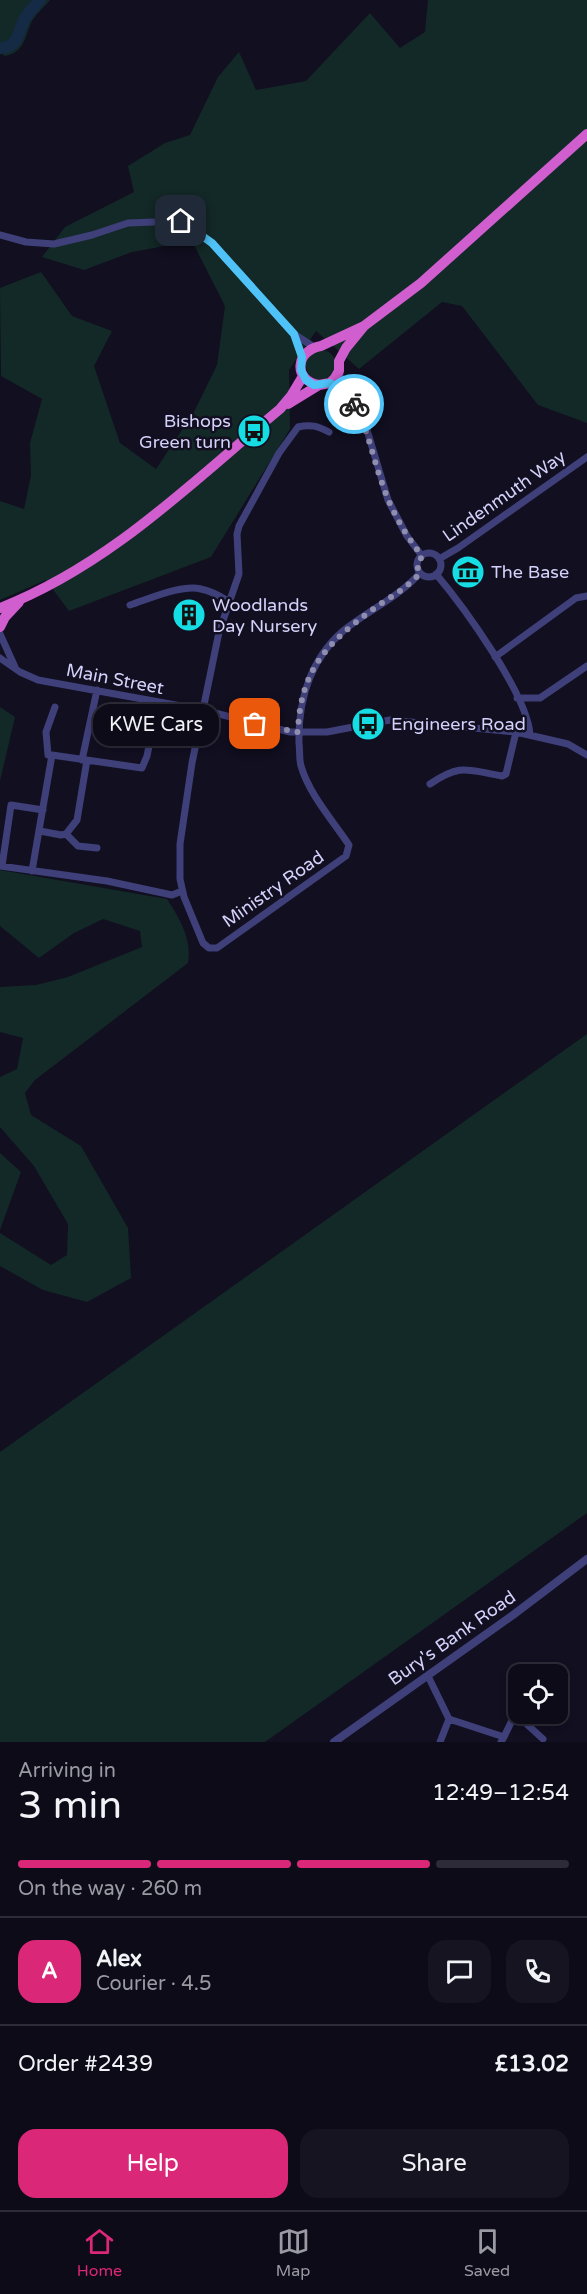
<!DOCTYPE html>
<meta charset="utf-8">
<style>
:root{--surface:#0d0b18;--page:#161421;--text:#f1f3f6;--muted:#9a9ba2;--line:#2d2b37;--accent:#db2777}
body{margin:0;font-family:"Varela Round",sans-serif;background:var(--page);color:var(--text);height:100vh;display:flex;flex-direction:column;font-size:22px;white-space:nowrap}
*{box-sizing:border-box;margin:0}
p{font-size:20px;color:var(--muted)}
.icon{flex:none;width:33px;height:33px;fill:none;stroke:currentColor;stroke-width:2;stroke-linecap:round;stroke-linejoin:round}
.map{position:relative;height:1742px;overflow:hidden}
.details{display:flex;flex-direction:column;background:var(--surface);flex:1}
.details>*{flex:none}
.controls{position:absolute;left:508px;top:1664px;display:grid;gap:12px}
.controls a{display:grid;place-items:center;width:60px;height:60px;border-radius:12px;background:var(--surface);box-shadow:0 3px 9px #0003,0 0 0 2px var(--line);font-size:30px}
.pin{position:absolute;display:grid;place-items:center;width:51px;height:51px;color:#fff;margin:-26px;border-radius:12px;box-shadow:0 3px 9px #0006}
.courier{position:absolute;display:grid;place-items:center;width:60px;height:60px;margin:-30px;border:4px solid #4fc3f7;border-radius:50%;background:#fff;color:#222;box-shadow:0 2px 8px #0007}
.bubble{position:absolute;height:42px;border-radius:18px;background:var(--surface);box-shadow:0 3px 9px #0003,0 0 0 2px var(--line);font-size:20px;font-weight:600;line-height:42px;text-align:center}
.summary em{font-style:normal;font-weight:600}
.summary div{display:flex;flex-direction:column-reverse}
.summary{display:flex;align-items:center;justify-content:space-between;height:102px;padding:0 18px}
h1{font-size:39px;font-weight:600;line-height:45px}
.bar{display:grid;grid-template-columns:repeat(4,1fr);gap:9px 6px;align-content:center;height:72px;padding:0 18px}
.bar i{height:8px;border-radius:4px;background:var(--line)}
.bar .selected{background:var(--accent)}
.bar p{grid-column:span 4}
.line{display:flex;align-items:center;gap:15px;padding:0 18px;border-top:2px solid var(--line)}
.line div{flex:1}
.round{display:grid;place-items:center;flex:none;width:63px;height:63px;border-radius:18px;background:var(--page)}
.cta{display:flex;gap:12px;margin-top:auto;padding:12px 18px}
.cta a{flex:1;height:69px;border-radius:18px;background:var(--accent);color:#fff;font-size:24px;font-weight:600;line-height:69px;text-align:center}
.cta a+a{background:var(--page);color:var(--text)}
.tab-bar{display:flex;justify-content:space-around;align-items:center;height:84px;border-top:2px solid var(--line);background:var(--surface);font-size:16px;color:var(--muted)}
.tab-bar a{display:grid;justify-items:center;gap:3px}
.tab-bar .selected{color:var(--accent)}
.map>svg:first-child{display:block}
</style>
<div class="map">
<svg width="587" height="1742" viewBox="0 0 587 1742">
<rect width="100%" height="100%" fill="#110f20"/>
<!-- green -->
<path fill="#132927" d="M 0,0 L 50,0 C 44,7 35,15 31,23 C 25,37 24,53 5,56 L 0,53 Z
M 428,0 L 587,0 L 587,423 L 538,405 L 462,306 L 442,302 L 359,369 L 316,331 L 289,370 L 290,429 L 211,557 L 69,611 L 46,580 L 0,600 L 0,501 L 24,509 L 31,475 L 30,443 L 42,399 L 1,376 L 0,288 L 41,272 L 72,316 L 112,331 L 94,366 L 120,443 L 156,469 L 194,412 L 217,365 L 225,306 L 192,241 L 132,252 L 84,270 L 42,257 L 65,227 L 134,192 L 128,166 L 165,143 L 190,135 L 218,77 L 239,52 L 256,90 L 306,81 L 370,13 L 400,48 L 425,32 Z
M306 365a15 15 0 1 1 30 0a15 15 0 1 1-30 0Z
M 0,707 L 15,717 L 0,781 Z
M 0,870 L 167,899 C 180,919 192,939 188,963 L 35,1080 L 25,1093 L 31,1115 L 81,1146 L 128,1228 L 131,1278 L 87,1302 L 43,1290 L 0,1266 L 0,1233 L 51,1265 L 67,1255 L 68,1224 L 34,1166 L 0,1127 L 0,1077 L 17,1069 L 23,1038 L 0,1032 L 0,987 L 36,985 L 68,977 L 142,947 L 140,931 L 103,919 L 74,933 L 39,958 L 0,926 Z
M 587,1034 L 587,1513 L 265,1742 L 0,1742 L 0,1452 Z
M 0,1153 L 21,1172 L 0,1230 Z"/>
<g fill="none" stroke-linecap="round" stroke-linejoin="round">
<!-- river -->
<path stroke="#142a45" stroke-width="12" d="M 0,48 C 19,47 17,34 24,20 C 27,13 35,6 40,0"/>
<!-- minor -->
<path stroke="#3f407a" stroke-width="7" d="M 0,235 L 26,242 L 54,244 L 92,235 L 128,223 L 181,221 L 212,243 L 294,334 L 314,347
M 294,334 L 302,357
M 339,371 L 341,379 L 367,430 L 388,500 L 407,536 L 422,556
M 330,383 L 348,396
M 329,432 C 318,426 310,424 298,427 L 279,453 L 239,526 L 237,534 L 239,574 L 219,632 L 192,763 L 180,844 L 180,879 L 184,897 L 203,943 L 209,948 L 217,948 L 346,856 L 349,845 C 333,821 309,794 301,766 C 299,759 300,750 299,743 C 298,701 310,660 343,631 C 367,611 399,597 420,573
M417 565a12 12 0 1 1 24 0a12 12 0 1 1-24 0Z
M 439,559 L 458,548 L 587,457
M 436,574 C 463,606 528,695 530,735
M 130,605 C 149,599 182,584 201,589 C 211,591 220,596 228,601
M 0,634 L 15,667
M 495,657 L 576,598 L 587,596
M 0,658 L 20,672 L 38,680 L 203,710 L 290,732 L 327,732 L 390,720 L 516,732 L 568,744 L 587,755
M 517,698 L 540,698 L 587,666
M 52,755 L 48,755 L 46,732 L 55,707
M 82,760 L 97,690
M 430,784 C 461,763 467,770 502,776 L 506,774 L 516,732
M 40,831 L 61,835 L 66,834 L 77,820 L 87,760
M 66,834 L 78,846 L 97,848
M 0,866 L 107,881 L 172,895 L 182,891
M 2,866 L 11,805 L 43,810
M 32,871 L 52,755 L 142,768 L 147,756 L 158,702
M 428,1676 L 449,1719 L 504,1737 L 501,1742
M 504,1737 L 514,1716 L 520,1718 L 543,1739
M 440,1742 L 449,1719"/>
<!-- tertiary -->
<path stroke="#3f407a" stroke-width="8" d="M 334,1742 L 513,1615 L 587,1559"/>
<!-- trunk -->
<path stroke="#d05ece" stroke-width="10" d="M 364,326 L 321,346 C 296,350 292,380 319,385 L 330,383 L 335,378 L 339,371 L 339,361 L 346,348 L 364,326 L 421,283 L 587,134
M 288,404 L 319,385
M 0,608 C 110,565 191,483 280,409 L 291,396 L 303,376
M 0,627 L 5,617 L 19,602"/>
</g>
<g fill="none" stroke-linecap="round" stroke-linejoin="round">
<!-- done -->
<path stroke="#908eae" stroke-width="6" stroke-dasharray="0 10.8" d="M 255,724 L 298,732 C 300,669 328,642 376,607 C 391,597 408,587 420,573 L 417,566 L 422,556 C 404,533 391,510 382,483 C 372,455 368,429 354,404"/>
<!-- route -->
<path stroke="#4fc3f7" stroke-width="8" d="M 181,221 L 212,243 L 294,334 L 302,357 L 301,370 L 306,380 L 314,385 L 330,383 L 334,385 L 350,397 L 354,404"/>
</g>
<!-- icons -->
<defs>
<symbol id="bus-disc" viewBox="-11 -11 22 22"><circle r="9.5" fill="#16dce3" stroke="#110f20"/><path d="M-5-6H5V4H4V6H2V4H-2V6H-4V4H-5ZM-3.5-4V0h7V-4ZM-3.5 1.2v1.5H-2V1.2ZM2 1.2v1.5H3.5V1.2Z" fill="#111"/></symbol>
<symbol id="museum-disc" viewBox="-11 -11 22 22"><circle r="9.5" fill="#16dce3" stroke="#110f20"/><path d="M0-6L6-3V-2H-6V-3ZM-5-1h2V3h-2ZM-1-1h2V3h-2ZM3-1h2V3H3ZM-6 4H6V6H-6Z" fill="#111"/></symbol>
<symbol id="building-disc" viewBox="-11 -11 22 22"><circle r="9.5" fill="#16dce3" stroke="#110f20"/><path d="M-4-6H4V6H1V3H-1V6H-4ZM-2.5-4.3h1.7v1.8h-1.7ZM.8-4.3h1.7v1.8H.8ZM-2.5-1h1.7V.8h-1.7ZM.8-1h1.7V.8H.8Z" fill="#111"/></symbol>
</defs>
<g fill-rule="evenodd">
<use href="#bus-disc" x="235" y="412" width="38" height="38"/>
<use href="#museum-disc" x="449" y="553" width="38" height="38"/>
<use href="#building-disc" x="170" y="596" width="38" height="38"/>
<use href="#bus-disc" x="349" y="705" width="38" height="38"/>
</g>
<g text-anchor="middle" stroke-width="5" stroke-linejoin="round" paint-order="stroke">
<!-- poi labels -->
<g font-size="18" fill="#d4d2fb" stroke="#110f20" text-anchor="start">
<text x="231" y="427" text-anchor="end">Bishops<tspan x="231" dy="21">Green turn</tspan></text>
<text x="491" y="578">The Base</text>
<text x="212" y="611">Woodlands<tspan x="212" dy="21">Day Nursery</tspan></text>
<text x="391" y="730">Engineers Road</text>
</g>
<!-- street labels -->
<g font-size="18" fill="#d4d2fb" stroke="#110f20">
<text transform="translate(504 496) rotate(-35)" y="6">Lindenmuth Way</text>
<text transform="translate(115 679) rotate(11)" y="6">Main Street</text>
<text transform="translate(273 889) rotate(-35)" y="6">Ministry Road</text>
<text transform="translate(452 1638) rotate(-35)" y="6">Bury's Bank Road</text>
</g>
</g>
</svg>
<div class="controls">
<a><svg class="icon" aria-label="locate" viewBox="0 0 24 24"><circle cx="12" cy="12" r="6"/><path d="M12 2v4M12 18v4M2 12h4M18 12h4"/></svg></a>
</div>
<div class="pin" style="left:255px;top:724px;background:#ea580c"><svg class="icon" aria-label="bag" viewBox="0 0 24 24"><path d="M5 8h14l-1 12H6zM9 8a3 3 0 0 1 6 0"/></svg></div>
<div class="pin" style="left:181px;top:221px;background:#1f2937"><svg class="icon" aria-label="home" viewBox="0 0 24 24"><path d="M3 11l9-7 9 7M6 9v11h12V9"/></svg></div>
<div class="courier" style="left:354px;top:404px"><svg class="icon" aria-label="bike" viewBox="0 0 24 24"><circle cx="6" cy="16" r="4"/><circle cx="18" cy="16" r="4"/><path d="M6 16l4-8h5l3 8M10 8l3 8H6M13 5h3"/></svg></div>
<div class="bubble" style="left:93px;top:704px;width:126px">KWE Cars</div>
</div>
<section class="details">
<div class="summary"><div><h1>3 min</h1><p>Arriving in</p></div><em>12:49–12:54</em></div>
<div class="bar"><i class="selected"></i><i class="selected"></i><i class="selected"></i><i></i><p>On the way · 260 m</p></div>
<div class="line" style="height:108px"><b class="round" style="background:var(--accent);color:#fff">A</b><div><b>Alex</b><p>Courier · 4.5</p></div><a class="round"><svg class="icon" aria-label="chat" viewBox="0 0 24 24"><path d="M4 5h16v11H9l-5 4z"/></svg></a><a class="round"><svg class="icon" aria-label="phone" viewBox="0 0 24 24"><path d="M5 4h4l2 5-3 2q2 4 5 5l2-3 5 2v4C11 20 4 13 5 4z"/></svg></a></div>
<div class="line" style="height:78px"><div>Order #2439</div><b>£13.02</b></div>
<div class="cta"><a>Help</a><a>Share</a></div>
</section>
<nav class="tab-bar">
<a class="selected"><svg class="icon" aria-label="home" viewBox="0 0 24 24"><path d="M3 11l9-7 9 7M6 9v11h12V9"/></svg>Home</a>
<a><svg class="icon" aria-label="map" viewBox="0 0 24 24"><path d="M3 6l6-2 6 2 6-2v14l-6 2-6-2-6 2zM9 4v14M15 6v14"/></svg>Map</a>
<a><svg class="icon" aria-label="saved" viewBox="0 0 24 24"><path d="M7 4h10v16l-5-4-5 4z"/></svg>Saved</a>
</nav>
